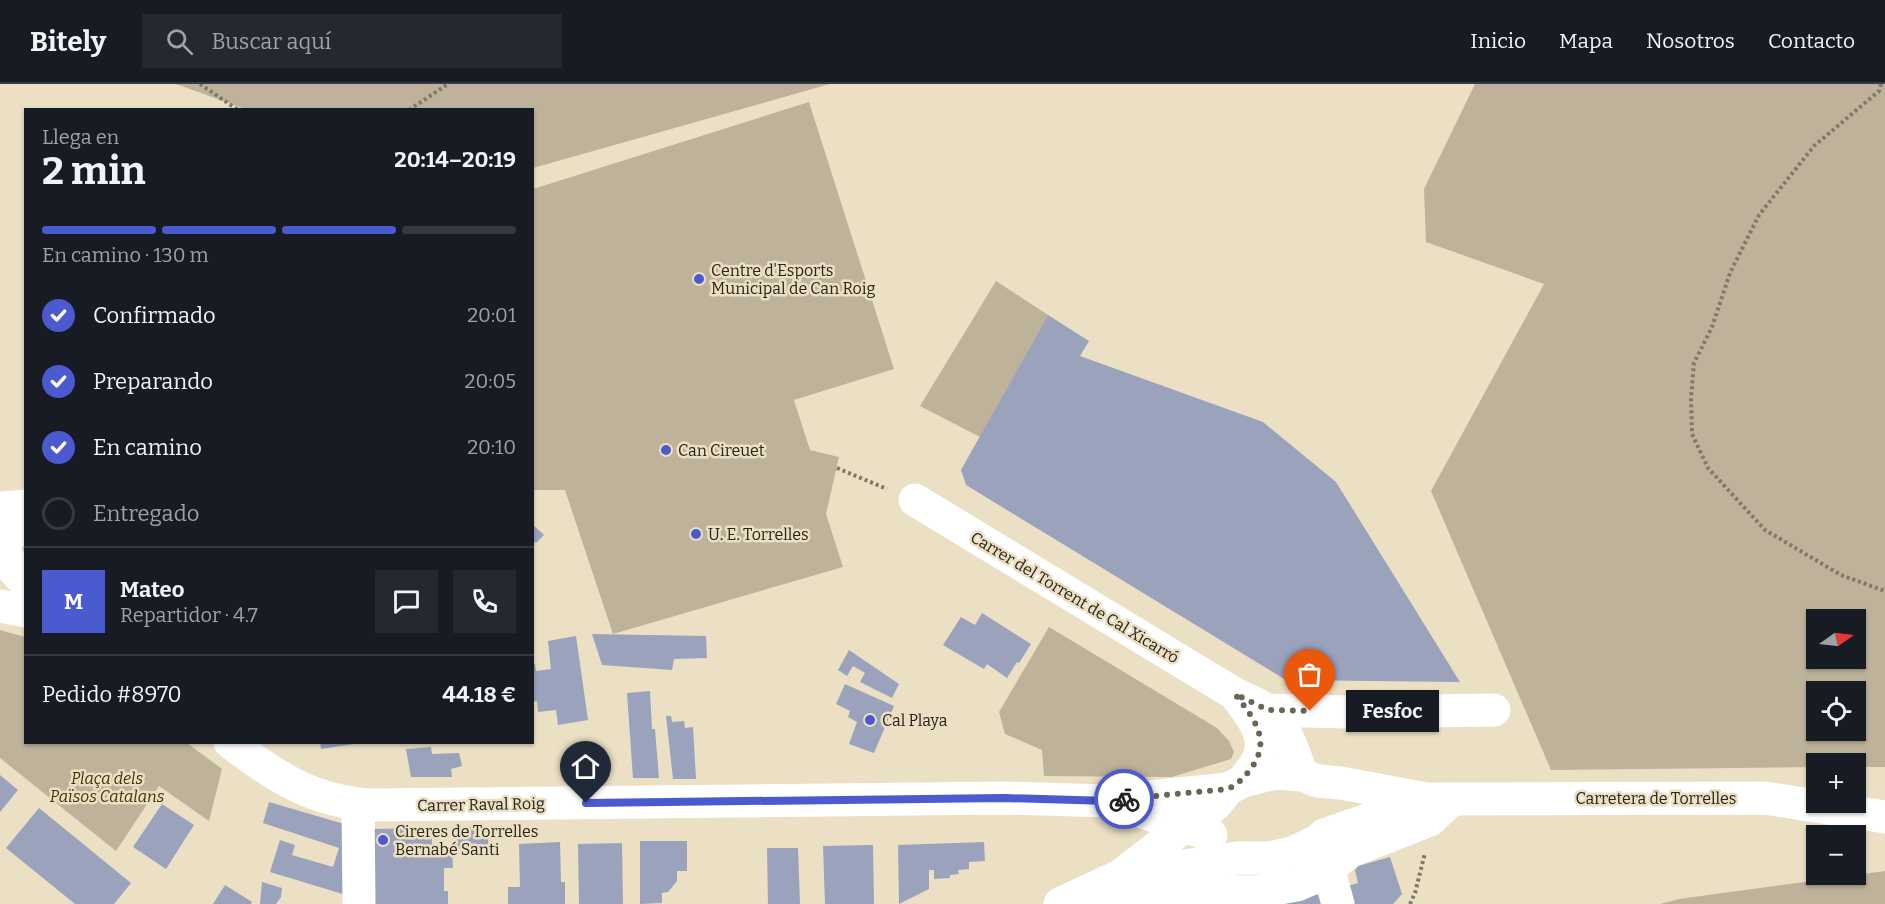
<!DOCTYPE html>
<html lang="es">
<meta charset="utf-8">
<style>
:root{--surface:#171b24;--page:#242831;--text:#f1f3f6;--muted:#9ea1a6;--line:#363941;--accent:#4c5acf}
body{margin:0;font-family:Bitter,serif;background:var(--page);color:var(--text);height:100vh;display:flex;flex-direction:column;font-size:22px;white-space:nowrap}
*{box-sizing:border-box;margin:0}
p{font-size:20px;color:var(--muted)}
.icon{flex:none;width:33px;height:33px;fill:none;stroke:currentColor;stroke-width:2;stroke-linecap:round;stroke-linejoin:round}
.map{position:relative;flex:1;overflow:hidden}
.sheet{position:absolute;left:24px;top:24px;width:510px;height:636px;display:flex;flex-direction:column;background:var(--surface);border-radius:0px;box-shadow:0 2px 4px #0004}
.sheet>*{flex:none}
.needle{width:39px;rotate:76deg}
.buttons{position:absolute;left:1806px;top:525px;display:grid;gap:12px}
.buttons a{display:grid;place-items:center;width:60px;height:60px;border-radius:0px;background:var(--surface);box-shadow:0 2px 4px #0004;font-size:30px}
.pin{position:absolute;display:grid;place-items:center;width:51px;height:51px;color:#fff;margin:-62px -26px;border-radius:50% 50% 50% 0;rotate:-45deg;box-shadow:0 0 6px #0007}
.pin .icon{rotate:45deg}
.courier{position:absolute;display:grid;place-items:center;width:60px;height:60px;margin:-30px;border:4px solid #4c5acf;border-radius:50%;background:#fff;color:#222;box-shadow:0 2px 8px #0007}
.bubble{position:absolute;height:42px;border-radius:0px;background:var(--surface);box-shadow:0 2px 4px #0004;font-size:20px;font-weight:700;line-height:42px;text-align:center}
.head em{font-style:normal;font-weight:700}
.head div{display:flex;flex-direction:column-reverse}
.head{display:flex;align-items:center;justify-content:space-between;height:102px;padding:0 18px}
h1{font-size:39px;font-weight:700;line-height:45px}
.bar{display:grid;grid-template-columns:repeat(4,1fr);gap:9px 6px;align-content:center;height:72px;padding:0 18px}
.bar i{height:8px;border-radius:4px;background:var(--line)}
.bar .on{background:var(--accent)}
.bar p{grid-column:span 4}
.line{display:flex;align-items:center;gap:15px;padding:0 18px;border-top:2px solid var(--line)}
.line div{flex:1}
.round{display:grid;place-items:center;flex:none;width:63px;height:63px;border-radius:0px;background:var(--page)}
ol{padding:0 18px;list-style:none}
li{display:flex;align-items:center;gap:18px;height:66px}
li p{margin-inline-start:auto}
li .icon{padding:6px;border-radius:50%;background:var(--accent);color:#fff;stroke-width:4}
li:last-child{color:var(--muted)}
li i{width:33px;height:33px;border:3px solid var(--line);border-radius:50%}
header{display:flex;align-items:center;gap:36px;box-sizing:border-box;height:84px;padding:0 30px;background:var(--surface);border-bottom:2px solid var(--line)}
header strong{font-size:28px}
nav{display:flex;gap:33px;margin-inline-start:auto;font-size:21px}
.search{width:420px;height:54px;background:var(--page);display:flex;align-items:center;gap:15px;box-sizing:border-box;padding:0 21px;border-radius:0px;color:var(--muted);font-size:22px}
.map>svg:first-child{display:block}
</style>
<header>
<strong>Bitely</strong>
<div class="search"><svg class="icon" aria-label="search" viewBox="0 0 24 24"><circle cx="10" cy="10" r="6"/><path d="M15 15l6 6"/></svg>Buscar aquí</div>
<nav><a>Inicio</a><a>Mapa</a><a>Nosotros</a><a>Contacto</a></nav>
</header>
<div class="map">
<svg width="1885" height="820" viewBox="0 0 1885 820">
<rect width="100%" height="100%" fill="#ebdfc4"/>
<!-- green -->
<path fill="#beb39a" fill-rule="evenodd" d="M 176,0 L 830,0 L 533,84 L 532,26 L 245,25 Z
M 1475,0 L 1885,0 L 1885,683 L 1856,683 L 1856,680 L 1816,680 L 1816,683 L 1551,686 L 1431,407 L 1544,200 L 1426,158 L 1424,105 ZM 1816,536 L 1856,536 L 1856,574 L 1816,574 ZM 1816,608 L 1856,608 L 1856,646 L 1816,646 Z
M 809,18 L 894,285 L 794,316 L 810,366 L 839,373 L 826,430 L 843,483 L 613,550 L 565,406 L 533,406 L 533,105 Z
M 996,197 L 1048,231 L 980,353 L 920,322 Z
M 1049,543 L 1217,644 L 1229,657 L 1234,668 L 1231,675 L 1172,693 L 1044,692 L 1042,666 L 1005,650 L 999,628 Z
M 0,546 L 25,553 L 26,658 L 187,659 L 222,685 L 209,737 L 159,702 L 116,767 L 0,674 Z
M 1885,787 L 1885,820 L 1660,820 L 1679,815 Z"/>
<!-- building -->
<path fill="#9ba2bc" d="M 1048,231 L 1089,257 L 1080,272 L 1263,338 L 1336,398 L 1460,598 L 1286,596 L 966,401 L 961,386 Z
M 532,440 L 544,451 L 536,459 L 532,456 Z
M 982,529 L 1031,560 L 1019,579 L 1017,578 L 1007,594 L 987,580 L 984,585 L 943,561 L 961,533 L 975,541 Z
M 592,550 L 706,552 L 707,574 L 674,575 L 672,586 L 602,581 Z
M 576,552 L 588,636 L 558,641 L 556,626 L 538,628 L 537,617 L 532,618 L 532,580 L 535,580 L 536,587 L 551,585 L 548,557 Z
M 849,566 L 899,600 L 892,614 L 860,598 L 865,589 L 853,582 L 847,592 L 838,586 Z
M 845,600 L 894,622 L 874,669 L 849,660 L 857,638 L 848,633 L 850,627 L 836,620 Z
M 650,607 L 652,645 L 655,645 L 659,694 L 633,694 L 627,609 Z
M 666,632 L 671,632 L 672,638 L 684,637 L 685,644 L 693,643 L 696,695 L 673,695 Z
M 320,658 L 353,658 L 354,660 L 321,665 Z
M 431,663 L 432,670 L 459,669 L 462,682 L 451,685 L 452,693 L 411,693 L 406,665 Z
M 0,691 L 18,706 L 0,728 Z
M 269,718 L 344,740 L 346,811 L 270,788 L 280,756 L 295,761 L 292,771 L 333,783 L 339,764 L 263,739 Z
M 162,720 L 194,741 L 166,785 L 133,763 Z
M 39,724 L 131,799 L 114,820 L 75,820 L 6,764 Z
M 457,743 L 488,743 L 488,764 L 456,765 Z
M 432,744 L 432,766 L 452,765 L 453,784 L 444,784 L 444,807 L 448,807 L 448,820 L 373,820 L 372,745 Z
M 640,757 L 687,757 L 687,787 L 677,787 L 677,797 L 668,808 L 662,809 L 662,819 L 640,820 Z
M 560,758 L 561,798 L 565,798 L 565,820 L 508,820 L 508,803 L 520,803 L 519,760 Z
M 984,758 L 985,777 L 969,778 L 969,785 L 958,786 L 959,790 L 950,791 L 950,794 L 934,795 L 934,786 L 929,786 L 929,805 L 899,820 L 898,761 Z
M 622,759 L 623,820 L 579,820 L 578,760 Z
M 873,761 L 874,820 L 825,820 L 823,762 Z
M 767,764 L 798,764 L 800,820 L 768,820 Z
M 1390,773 L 1402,810 L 1393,820 L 1285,820 L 1358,799 L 1355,786 L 1358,782 Z
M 262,798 L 282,804 L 281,813 L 276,820 L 260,820 Z
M 225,801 L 252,818 L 251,820 L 213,820 Z"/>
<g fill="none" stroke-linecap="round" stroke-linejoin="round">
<!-- path -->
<path stroke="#817968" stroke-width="4" stroke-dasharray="3 3" stroke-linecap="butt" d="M 200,0 L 238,26
M 1881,0 L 1879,7 L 1814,62 L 1759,131 L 1730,189 L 1712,243 L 1694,279 L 1691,314 L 1692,350 L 1708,384 L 1765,446 L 1841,491 L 1885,507
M 409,26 L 448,0
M 837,384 L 887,405
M 1410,820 L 1415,809 L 1425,769"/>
<!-- minor -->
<path stroke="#fff" stroke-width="33" d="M 915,416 L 1235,610 C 1245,615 1260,620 1269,628 C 1288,645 1293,668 1302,691
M 0,424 L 26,422
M 3,460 L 26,435
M 3,464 L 13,485 L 26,499
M 0,522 L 26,527
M 1238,614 C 1250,630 1268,652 1259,673 C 1256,681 1248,690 1243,697
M 1268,626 L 1345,628 L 1494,626
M 230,658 C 275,693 314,718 372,721 L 1004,714 L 1109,717 L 1228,705
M 358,720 L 359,820
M 1122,721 L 1211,751
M 1317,766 L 1328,784 L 1338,820
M 1083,809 L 1130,814 L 1176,807 L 1255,808 L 1297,801 L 1320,790 L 1351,767 L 1430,736 L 1452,715"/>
<!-- major -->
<path stroke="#fff" stroke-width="33" d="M 1123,791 L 1237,774 L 1270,774 L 1295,768 L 1319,756 L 1324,751 L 1424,716
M 1060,820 L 1120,792 L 1186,741 L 1215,721 L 1228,705 L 1243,697 L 1275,689 L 1302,691 L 1318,697 L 1341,699 L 1426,715 L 1765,714 L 1885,733"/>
</g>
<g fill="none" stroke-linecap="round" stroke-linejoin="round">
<!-- done -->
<path stroke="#6c6556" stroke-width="6" stroke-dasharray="0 10.8" d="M 1124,715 L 1228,705 C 1239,699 1245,693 1252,683 C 1272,655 1252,632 1235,610 L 1268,626 L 1310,627"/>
<!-- route -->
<path stroke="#4c5acf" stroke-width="8" d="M 586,719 L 1004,714 L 1109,717 L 1124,715"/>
</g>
<!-- markers -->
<g fill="#4c5acf" stroke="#ebdfc4" stroke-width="2">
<circle cx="699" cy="195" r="6"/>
<circle cx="666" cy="366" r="6"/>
<circle cx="696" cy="450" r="6"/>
<circle cx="870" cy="636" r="6"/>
<circle cx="383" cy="756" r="6"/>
</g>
<g text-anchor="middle" stroke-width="5" stroke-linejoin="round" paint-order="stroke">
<!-- poi labels -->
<g font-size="16" fill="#28241a" stroke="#ebdfc4" text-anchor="start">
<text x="711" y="192">Centre d'Esports<tspan x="711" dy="18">Municipal de Can Roig</tspan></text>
<text x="678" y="372">Can Cireuet</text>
<text x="708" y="456">U. E. Torrelles</text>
<text x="882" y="642">Cal Playa</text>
<text x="395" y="753">Cireres de Torrelles<tspan x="395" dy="18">Bernabé Santi</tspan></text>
</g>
<!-- street labels -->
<g font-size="16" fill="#28241a" stroke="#ebdfc4">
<text transform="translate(1075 513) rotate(31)" y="6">Carrer del Torrent de Cal Xicarró</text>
<text x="1656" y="720">Carretera de Torrelles</text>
<text transform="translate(481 720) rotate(-1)" y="6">Carrer Raval Roig</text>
</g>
<!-- park labels -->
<g font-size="16" font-style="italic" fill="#433308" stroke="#ebdfc4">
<text x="107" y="700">Plaça dels<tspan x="107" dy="18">Països Catalans</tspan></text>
</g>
</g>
</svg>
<div class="buttons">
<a><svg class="needle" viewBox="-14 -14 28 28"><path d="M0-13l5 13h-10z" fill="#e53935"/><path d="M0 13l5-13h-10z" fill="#9ea1a6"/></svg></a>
<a><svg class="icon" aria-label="locate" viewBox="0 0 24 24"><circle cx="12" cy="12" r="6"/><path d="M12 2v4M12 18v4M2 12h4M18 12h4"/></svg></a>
<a>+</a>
<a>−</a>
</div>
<div class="pin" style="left:1310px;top:627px;background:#ea580c"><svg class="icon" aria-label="bag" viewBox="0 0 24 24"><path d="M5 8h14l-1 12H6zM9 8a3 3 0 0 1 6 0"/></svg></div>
<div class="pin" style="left:586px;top:719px;background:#1f2937"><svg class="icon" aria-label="home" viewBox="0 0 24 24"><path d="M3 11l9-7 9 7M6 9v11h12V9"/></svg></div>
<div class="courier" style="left:1124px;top:715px"><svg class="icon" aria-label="bike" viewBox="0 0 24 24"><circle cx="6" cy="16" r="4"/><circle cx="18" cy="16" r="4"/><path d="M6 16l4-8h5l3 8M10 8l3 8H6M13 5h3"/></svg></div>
<div class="bubble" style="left:1346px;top:606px;width:93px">Fesfoc</div>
<section class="sheet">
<div class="head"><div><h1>2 min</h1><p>Llega en</p></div><em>20:14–20:19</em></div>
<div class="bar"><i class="on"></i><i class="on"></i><i class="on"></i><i></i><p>En camino · 130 m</p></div>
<ol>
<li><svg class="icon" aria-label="check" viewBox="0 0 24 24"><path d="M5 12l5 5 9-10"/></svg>Confirmado<p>20:01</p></li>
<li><svg class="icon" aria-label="check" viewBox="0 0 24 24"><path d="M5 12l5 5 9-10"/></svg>Preparando<p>20:05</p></li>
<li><svg class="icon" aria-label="check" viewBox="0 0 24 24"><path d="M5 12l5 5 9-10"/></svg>En camino<p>20:10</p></li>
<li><i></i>Entregado</li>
</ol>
<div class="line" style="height:108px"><b class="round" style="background:var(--accent);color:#fff">M</b><div><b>Mateo</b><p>Repartidor · 4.7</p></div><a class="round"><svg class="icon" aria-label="chat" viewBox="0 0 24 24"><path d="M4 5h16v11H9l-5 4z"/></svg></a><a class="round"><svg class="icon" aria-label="phone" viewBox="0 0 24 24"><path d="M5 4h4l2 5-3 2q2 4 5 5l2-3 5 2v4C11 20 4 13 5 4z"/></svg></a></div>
<div class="line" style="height:78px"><div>Pedido #8970</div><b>44.18 €</b></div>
</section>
</div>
